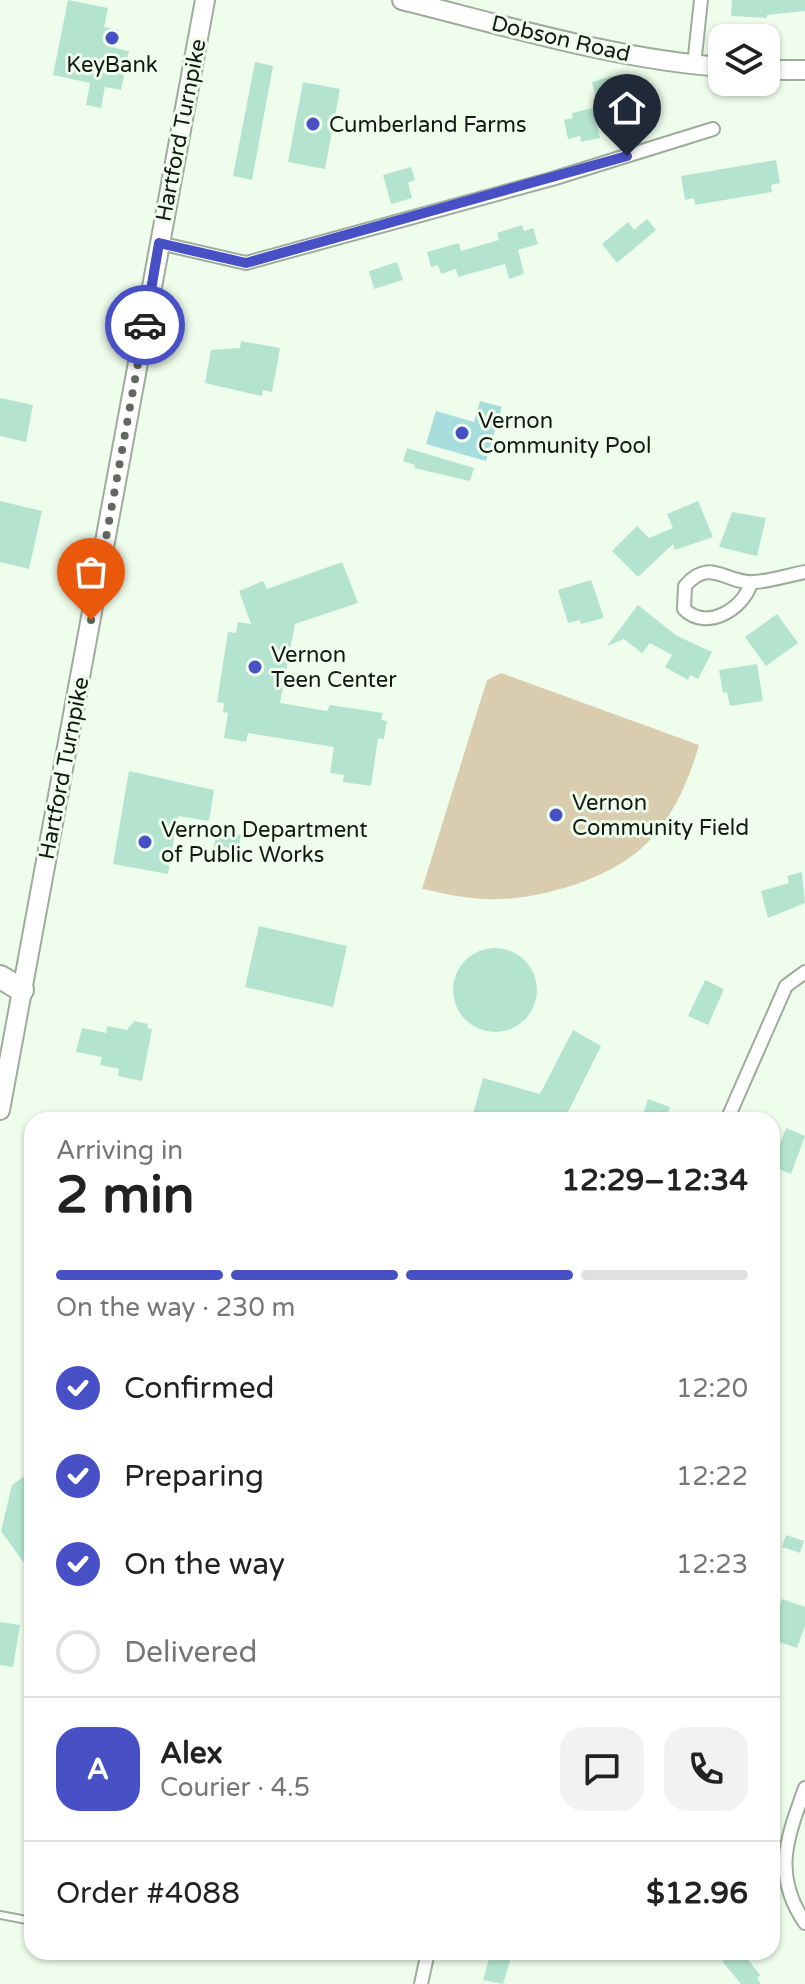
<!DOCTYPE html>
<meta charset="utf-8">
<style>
:root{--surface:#fff;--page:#f2f2f2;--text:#222;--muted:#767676;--line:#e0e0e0;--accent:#4850c6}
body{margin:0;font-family:"Varela Round",sans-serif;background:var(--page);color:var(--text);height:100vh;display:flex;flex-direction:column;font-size:30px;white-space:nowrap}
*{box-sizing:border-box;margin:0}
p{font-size:26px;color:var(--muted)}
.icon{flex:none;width:44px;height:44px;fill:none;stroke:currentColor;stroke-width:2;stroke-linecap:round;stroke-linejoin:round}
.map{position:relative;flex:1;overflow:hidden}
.panel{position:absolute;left:24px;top:1112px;width:756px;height:848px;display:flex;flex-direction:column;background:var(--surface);border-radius:24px;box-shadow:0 2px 6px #0004}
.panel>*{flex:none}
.buttons{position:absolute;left:708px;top:24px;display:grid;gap:16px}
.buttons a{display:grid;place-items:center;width:72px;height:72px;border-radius:16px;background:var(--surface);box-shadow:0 2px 6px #0004;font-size:40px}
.pin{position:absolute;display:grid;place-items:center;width:68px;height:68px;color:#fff;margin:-82px -34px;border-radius:50% 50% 50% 0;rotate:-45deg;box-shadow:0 0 8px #0007}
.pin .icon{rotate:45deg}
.courier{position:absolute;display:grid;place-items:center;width:80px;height:80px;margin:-40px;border:6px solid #4850c6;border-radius:50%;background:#fff;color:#222;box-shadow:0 2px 10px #0007}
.summary em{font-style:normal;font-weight:700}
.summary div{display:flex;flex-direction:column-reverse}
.summary{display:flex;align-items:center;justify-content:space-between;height:136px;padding:0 32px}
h1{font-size:52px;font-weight:700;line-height:60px}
.bar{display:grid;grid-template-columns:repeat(4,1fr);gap:12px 8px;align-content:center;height:96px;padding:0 32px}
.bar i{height:10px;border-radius:6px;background:var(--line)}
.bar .current{background:var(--accent)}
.bar p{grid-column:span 4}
.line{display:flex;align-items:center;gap:20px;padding:0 32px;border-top:2px solid var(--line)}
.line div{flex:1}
.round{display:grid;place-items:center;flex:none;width:84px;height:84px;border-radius:24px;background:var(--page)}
ol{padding:0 32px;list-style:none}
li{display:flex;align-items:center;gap:24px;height:88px}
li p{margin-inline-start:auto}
li .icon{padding:8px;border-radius:50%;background:var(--accent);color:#fff;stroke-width:4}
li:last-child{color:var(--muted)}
li i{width:44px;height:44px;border:4px solid var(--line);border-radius:50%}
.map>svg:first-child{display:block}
</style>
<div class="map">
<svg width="805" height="1984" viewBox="0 0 805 1984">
<rect width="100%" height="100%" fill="#eefdec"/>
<!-- green -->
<path fill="#dacdaf" d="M 501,673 L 699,745 C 689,780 674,815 648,842 C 612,880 534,902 483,899 C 463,898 442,893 422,889 L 487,680 Z"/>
<!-- water -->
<path fill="#a7dedd" d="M 480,401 L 502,407 L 486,461 L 426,444 L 436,411 L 474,422 Z"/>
<!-- building -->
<path fill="#b4e4d0" d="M 68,0 L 108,8 L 104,27 L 119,30 L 115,48 L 129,51 L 121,90 L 105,87 L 101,108 L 86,105 L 90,83 L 53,75 Z
M 732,0 L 805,0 L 805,11 L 767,15 L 767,18 L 731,16 Z
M 255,62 L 273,66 L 252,180 L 233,176 Z
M 613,76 L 618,97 L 597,102 L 592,82 Z
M 303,82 L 340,89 L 325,169 L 288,162 Z
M 593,108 L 600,138 L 581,142 L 580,136 L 568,139 L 564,120 L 573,118 L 572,113 Z
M 776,160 L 780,183 L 771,185 L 772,192 L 695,205 L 694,198 L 685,200 L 681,176 Z
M 411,167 L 415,180 L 408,183 L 412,198 L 391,204 L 383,175 Z
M 647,219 L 656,230 L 617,263 L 602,244 L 628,222 L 634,230 Z
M 522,225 L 524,231 L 533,228 L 538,244 L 518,250 L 524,274 L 509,279 L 505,264 L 458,277 L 456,269 L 441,274 L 438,265 L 431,267 L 427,252 L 459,243 L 461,251 L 499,240 L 497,233 Z
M 397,262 L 403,280 L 374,289 L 369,271 Z
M 241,341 L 280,348 L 272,392 L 263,390 L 262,396 L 205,383 L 211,350 L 240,348 Z
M 0,398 L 33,405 L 26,442 L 0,436 Z
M 407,448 L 474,468 L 470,481 L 414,468 L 415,465 L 403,461 Z
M 0,501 L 42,511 L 29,569 L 0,562 Z
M 698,501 L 713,537 L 675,550 L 673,544 L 638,577 L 612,551 L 637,526 L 649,538 L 673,528 L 667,514 Z
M 732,512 L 766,518 L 757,556 L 719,547 Z
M 342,562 L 358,603 L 295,624 L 280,703 L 327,711 L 330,705 L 383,713 L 381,720 L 387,721 L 384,739 L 378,738 L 371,786 L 343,782 L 344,775 L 330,773 L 334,747 L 248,733 L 246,742 L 224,738 L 228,713 L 223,712 L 224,703 L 217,702 L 228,632 L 236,633 L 238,622 L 251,624 L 239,591 L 263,581 L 267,589 Z
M 591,580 L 604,618 L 581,624 L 580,620 L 568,623 L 558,590 Z
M 638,605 L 677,636 L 712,652 L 698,679 L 690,675 L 688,680 L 665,667 L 672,655 L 650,643 L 642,653 L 624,639 L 607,646 Z
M 777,614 L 798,643 L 766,666 L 745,637 Z
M 757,664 L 763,701 L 730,706 L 727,692 L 723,693 L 719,670 Z
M 129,771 L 214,790 L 209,821 L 178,816 L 168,874 L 113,864 Z
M 217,831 L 241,835 L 237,855 L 213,851 Z
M 802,872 L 805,903 L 768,918 L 761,891 L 789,883 L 787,876 Z
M 259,926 L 347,946 L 333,1007 L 245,987 Z
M453 990a42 42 0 1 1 84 0a42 42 0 1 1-84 0Z
M 705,980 L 724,989 L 708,1025 L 688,1016 Z
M 134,1021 L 148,1024 L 147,1028 L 152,1029 L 142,1081 L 118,1076 L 119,1069 L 100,1065 L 102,1057 L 76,1052 L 82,1028 L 106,1033 L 107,1026 L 127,1030 Z
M 573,1030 L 601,1046 L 564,1120 L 496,1120 L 473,1114 L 483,1078 L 540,1094 Z
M 648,1099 L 670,1107 L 666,1120 L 641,1120 Z
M 786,1128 L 805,1136 L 791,1174 L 772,1166 Z
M 32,1471 L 32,1574 L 1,1531 L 12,1485 Z
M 786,1535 L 804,1541 L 800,1553 L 782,1547 Z
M 782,1599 L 805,1607 L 805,1626 L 797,1648 L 776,1641 L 779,1633 L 772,1631 L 772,1614 L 776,1616 Z
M 0,1622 L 20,1625 L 13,1667 L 0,1665 Z
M 491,1952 L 512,1955 L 503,1984 L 483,1980 Z
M 734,1952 L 742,1952 L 760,1975 L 757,1978 L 761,1984 L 741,1984 L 722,1961 Z"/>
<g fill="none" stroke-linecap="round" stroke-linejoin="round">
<defs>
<path id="lane" d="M 0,1915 L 32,1921"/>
<path id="street" d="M 694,65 L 701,0
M 159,243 L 246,263 L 552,179 L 713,129
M 751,583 C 743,610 706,631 684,609 L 685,586 C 710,556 727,585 755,582 C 771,581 789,575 805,572
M 727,1120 L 786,986 L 805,972
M 805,1788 C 787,1838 772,1875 805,1923
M 421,1984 L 428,1952"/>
<path id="secondary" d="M 402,0 C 507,26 614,59 722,67
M 766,70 L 805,70
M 0,1110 L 205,0"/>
<path id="highway" d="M 0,977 L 22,990"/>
</defs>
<!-- lane casing -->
<use href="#lane" stroke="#9eac9c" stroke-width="10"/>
<!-- street casing -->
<use href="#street" stroke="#9eac9c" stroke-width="16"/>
<!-- secondary casing -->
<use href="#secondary" stroke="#9eac9c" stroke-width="22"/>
<!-- highway casing -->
<use href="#highway" stroke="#9eac9c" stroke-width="26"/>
<!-- lane -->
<use href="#lane" stroke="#fff" stroke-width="6"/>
<!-- street -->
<use href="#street" stroke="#fff" stroke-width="12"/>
<!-- secondary -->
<use href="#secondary" stroke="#fff" stroke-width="18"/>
<!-- highway -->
<use href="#highway" stroke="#fff" stroke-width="22"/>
</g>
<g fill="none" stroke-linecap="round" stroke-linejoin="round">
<!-- done -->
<path stroke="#60685f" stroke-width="8" stroke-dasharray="0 14.4" d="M 91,620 L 145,325"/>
<!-- route -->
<path stroke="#4850c6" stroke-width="10" d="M 145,325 L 159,243 L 246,263 L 627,156"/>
</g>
<!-- markers -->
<g fill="#4850c6" stroke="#eefdec" stroke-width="3">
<circle cx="112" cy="38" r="8"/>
<circle cx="313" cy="124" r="8"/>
<circle cx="462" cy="433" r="8"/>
<circle cx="255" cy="667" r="8"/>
<circle cx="556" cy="815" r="8"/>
<circle cx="145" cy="842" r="8"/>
</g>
<g text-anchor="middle" stroke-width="6" stroke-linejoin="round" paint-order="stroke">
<!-- street labels -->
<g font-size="22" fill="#131813" stroke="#eefdec">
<text transform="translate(561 38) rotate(13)" y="8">Dobson Road</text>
<text transform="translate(180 130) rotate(-79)" y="8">Hartford Turnpike</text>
<text transform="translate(63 768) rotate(-79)" y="8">Hartford Turnpike</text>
</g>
<!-- poi labels -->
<g font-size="22" fill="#131813" stroke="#eefdec" text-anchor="start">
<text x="112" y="72" text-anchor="middle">KeyBank</text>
<text x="329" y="132">Cumberland Farms</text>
<text x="478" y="428">Vernon<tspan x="478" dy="25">Community Pool</tspan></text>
<text x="271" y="662">Vernon<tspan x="271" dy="25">Teen Center</tspan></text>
<text x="572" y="810">Vernon<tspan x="572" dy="25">Community Field</tspan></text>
<text x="161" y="837">Vernon Department<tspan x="161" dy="25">of Public Works</tspan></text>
</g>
</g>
</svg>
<div class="buttons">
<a><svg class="icon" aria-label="layers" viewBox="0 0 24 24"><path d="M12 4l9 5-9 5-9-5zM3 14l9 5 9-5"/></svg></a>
</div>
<div class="pin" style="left:91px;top:620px;background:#ea580c"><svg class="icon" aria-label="bag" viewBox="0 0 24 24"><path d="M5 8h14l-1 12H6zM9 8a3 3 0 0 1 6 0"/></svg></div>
<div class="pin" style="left:627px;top:156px;background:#1f2937"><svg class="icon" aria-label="home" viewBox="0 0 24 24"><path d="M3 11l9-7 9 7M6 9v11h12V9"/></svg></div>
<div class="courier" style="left:145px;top:325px"><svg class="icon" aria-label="car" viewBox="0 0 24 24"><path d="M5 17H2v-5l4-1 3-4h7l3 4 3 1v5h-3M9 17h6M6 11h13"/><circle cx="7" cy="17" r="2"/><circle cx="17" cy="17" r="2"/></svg></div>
<section class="panel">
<div class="summary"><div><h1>2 min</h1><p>Arriving in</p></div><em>12:29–12:34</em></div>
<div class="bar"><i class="current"></i><i class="current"></i><i class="current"></i><i></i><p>On the way · 230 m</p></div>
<ol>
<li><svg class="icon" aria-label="check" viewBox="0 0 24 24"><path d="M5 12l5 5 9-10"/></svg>Confirmed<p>12:20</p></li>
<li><svg class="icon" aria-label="check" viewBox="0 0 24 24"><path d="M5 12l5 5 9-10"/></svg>Preparing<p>12:22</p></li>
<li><svg class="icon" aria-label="check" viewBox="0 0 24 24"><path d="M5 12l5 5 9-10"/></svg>On the way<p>12:23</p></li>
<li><i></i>Delivered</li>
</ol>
<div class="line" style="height:144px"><b class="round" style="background:var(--accent);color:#fff">A</b><div><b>Alex</b><p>Courier · 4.5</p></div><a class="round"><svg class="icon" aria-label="chat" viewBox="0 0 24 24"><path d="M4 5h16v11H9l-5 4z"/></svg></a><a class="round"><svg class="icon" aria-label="phone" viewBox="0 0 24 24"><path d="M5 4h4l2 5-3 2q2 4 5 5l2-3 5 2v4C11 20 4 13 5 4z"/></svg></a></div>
<div class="line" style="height:104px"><div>Order #4088</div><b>$12.96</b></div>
</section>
</div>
